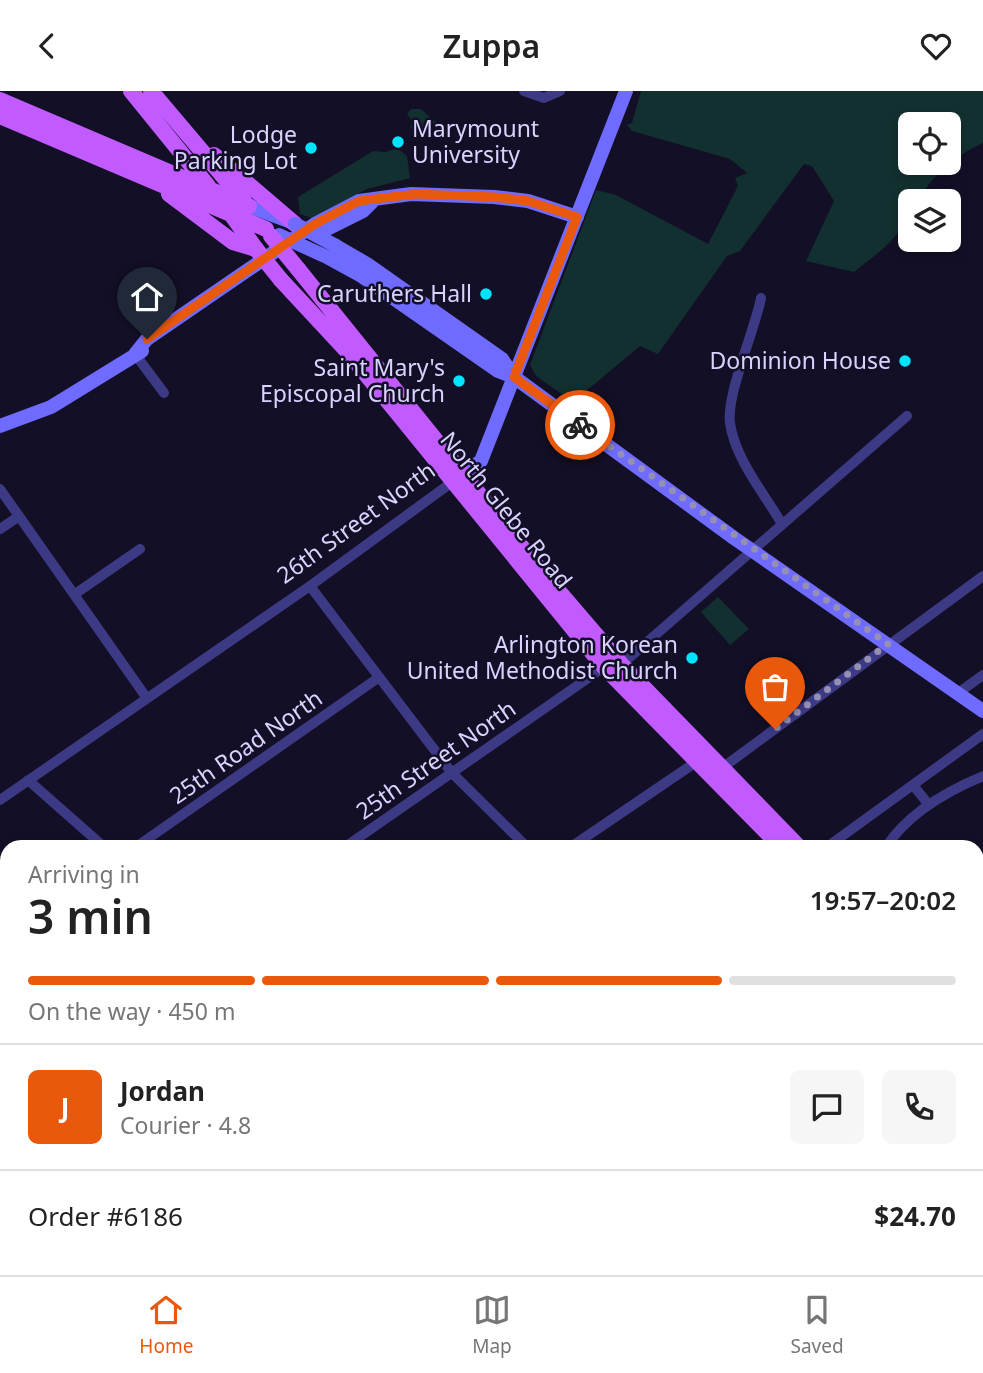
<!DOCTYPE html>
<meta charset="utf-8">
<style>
:root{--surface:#fff;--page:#f6f6f6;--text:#222;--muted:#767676;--line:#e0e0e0;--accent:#ea580c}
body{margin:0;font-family:"Noto Sans",sans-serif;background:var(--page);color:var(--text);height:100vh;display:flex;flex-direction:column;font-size:26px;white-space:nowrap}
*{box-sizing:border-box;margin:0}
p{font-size:23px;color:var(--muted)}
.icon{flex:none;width:38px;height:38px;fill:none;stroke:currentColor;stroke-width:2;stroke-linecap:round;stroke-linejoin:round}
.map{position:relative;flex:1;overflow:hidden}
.side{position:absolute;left:0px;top:749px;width:984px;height:436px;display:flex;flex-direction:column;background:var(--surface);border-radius:21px 21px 0 0;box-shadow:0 4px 10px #0003}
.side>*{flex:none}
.fabs{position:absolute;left:898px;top:21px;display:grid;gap:14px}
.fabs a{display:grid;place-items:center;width:63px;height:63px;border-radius:10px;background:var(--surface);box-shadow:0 4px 10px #0003;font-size:35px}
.pin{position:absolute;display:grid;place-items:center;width:60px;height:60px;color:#fff;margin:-72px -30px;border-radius:50% 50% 50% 0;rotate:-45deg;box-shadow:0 0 7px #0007}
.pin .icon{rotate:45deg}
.courier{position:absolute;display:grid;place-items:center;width:70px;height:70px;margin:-35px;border:5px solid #ea580c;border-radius:50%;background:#fff;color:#222;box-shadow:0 2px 9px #0007}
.summary em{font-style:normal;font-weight:600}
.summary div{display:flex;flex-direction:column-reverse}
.summary{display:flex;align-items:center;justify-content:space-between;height:119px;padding:0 28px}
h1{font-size:46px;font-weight:600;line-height:52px}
.bar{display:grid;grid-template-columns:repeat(4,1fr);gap:10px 7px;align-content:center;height:84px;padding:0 28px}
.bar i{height:9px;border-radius:5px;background:var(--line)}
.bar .active{background:var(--accent)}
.bar p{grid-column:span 4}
.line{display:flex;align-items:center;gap:18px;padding:0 28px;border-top:2px solid var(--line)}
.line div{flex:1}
.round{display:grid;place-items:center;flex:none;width:74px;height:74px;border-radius:10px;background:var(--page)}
header{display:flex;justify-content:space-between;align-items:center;height:91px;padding:0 28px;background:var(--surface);font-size:32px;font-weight:600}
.menu{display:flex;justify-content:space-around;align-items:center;height:98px;border-top:2px solid var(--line);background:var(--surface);font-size:19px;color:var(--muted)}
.menu a{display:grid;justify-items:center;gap:4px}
.menu .active{color:var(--accent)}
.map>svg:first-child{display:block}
</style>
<header><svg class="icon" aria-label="back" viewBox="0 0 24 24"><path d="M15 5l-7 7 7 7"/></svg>Zuppa<svg class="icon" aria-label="heart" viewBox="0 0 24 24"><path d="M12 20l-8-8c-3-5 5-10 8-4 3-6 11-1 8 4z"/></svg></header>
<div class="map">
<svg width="983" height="1184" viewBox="0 0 983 1184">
<rect width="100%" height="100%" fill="#130f26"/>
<!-- green -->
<path fill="#12302f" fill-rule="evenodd" d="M 641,0 L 983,0 L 983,52 C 955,65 934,83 917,110 L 910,110 C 910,142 876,163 854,181 L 806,170 L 834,110 L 812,75 L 804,73 L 740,160 L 727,165 L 658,263 L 640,255 L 573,311 L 536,285 L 530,274 L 596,99 L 616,104 L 708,153 L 738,95 L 735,87 L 747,82 L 730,68 L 632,40 L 627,34 L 632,32 ZM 910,33 L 948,33 L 948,72 L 910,72 Z
M 411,18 L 421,18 L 438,33 L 427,44 L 419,44 L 410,37 L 413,31 L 407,23 Z
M 397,57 L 407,65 L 410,87 L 367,98 L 312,127 L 300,123 L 298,106 L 373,60 L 386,61 Z
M 718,506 L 749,538 L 730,554 L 701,521 Z"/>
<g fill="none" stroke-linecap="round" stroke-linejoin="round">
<!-- street -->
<path stroke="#3d3a85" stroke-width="10" d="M 524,0 L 544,7 L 560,0
M 761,207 C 755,239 726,304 730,332 C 735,368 764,402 782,433
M 135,263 L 164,302
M 0,398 L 146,606
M 0,438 L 18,426
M 310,495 L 452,682 L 527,756
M 75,503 L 140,458
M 958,602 L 983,584
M 722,677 L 983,485
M 28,689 L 104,756
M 913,694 L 929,714
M 0,709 L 310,495 L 455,389
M 136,756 L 378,587
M 345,756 L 604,576 L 621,573 L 630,566 L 907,325
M 571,756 L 699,669
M 827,756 L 983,643
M 886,756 C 908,722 947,700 983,685
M 976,892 L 983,896
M 0,900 L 7,892
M 0,1093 L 7,1086
M 976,1154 L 983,1161
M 411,1178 L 412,1184
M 599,1178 L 606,1184
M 788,1178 L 795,1184
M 112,1184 L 118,1178
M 665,1184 L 673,1178
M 938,1184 L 944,1178"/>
<!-- secondary -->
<path stroke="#6f6bff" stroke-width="14" d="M 249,115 L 291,131
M 319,142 L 363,120 L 372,111
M 336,155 L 367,173 L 502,268 L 514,286 L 734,447 L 983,620
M 329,167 L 360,184 L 498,280 L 514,286
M 135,263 L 147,248 L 315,133 L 359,110 L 411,103 L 494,106 L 528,110 L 577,126
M 0,335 L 51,316 L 142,260
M 463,383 L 481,370 L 626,0"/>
<!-- primary -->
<path stroke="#c25bff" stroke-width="16" d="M 131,0 L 208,95
M 151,0 L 244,110
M 0,9 L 249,115
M 0,25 L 266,138
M 214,64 L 295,133
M 169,103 L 233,151 L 256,158
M 231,123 L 256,158
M 298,178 L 537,475 L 621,573 L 799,756
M 281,189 L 347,260 L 604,576 L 781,756
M 976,937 L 983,944
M 976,956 L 983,963"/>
<!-- secondary-bridge -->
<path stroke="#6f6bff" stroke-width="14" d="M 295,133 L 336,155
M 279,144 L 329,167"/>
<!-- primary-bridge -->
<path stroke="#c25bff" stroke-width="16" d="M 271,145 L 298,178
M 256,158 L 281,189"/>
</g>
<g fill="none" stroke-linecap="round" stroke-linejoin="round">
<!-- done -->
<path stroke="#948fb3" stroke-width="7" stroke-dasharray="0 12.6" d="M 580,334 L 888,553 L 775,638"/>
<!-- route -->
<path stroke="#ea580c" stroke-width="9" d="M 147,248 L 315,133 L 359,110 L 416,103 L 494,106 L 528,110 L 577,126 L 514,286 L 580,334"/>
</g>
<!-- markers -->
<g fill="#00e5ff" stroke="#130f26" stroke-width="2.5">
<circle cx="398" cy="51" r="7"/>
<circle cx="311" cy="57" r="7"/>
<circle cx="486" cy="203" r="7"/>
<circle cx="905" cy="270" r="7"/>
<circle cx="459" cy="290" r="7"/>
<circle cx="692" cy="567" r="7"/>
</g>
<g text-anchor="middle" stroke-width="5" stroke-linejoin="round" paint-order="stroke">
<!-- poi labels -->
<g font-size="23" fill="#d9d4ff" stroke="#130f26" text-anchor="end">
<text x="412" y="46" text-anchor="start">Marymount<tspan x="412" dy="26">University</tspan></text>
<text x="297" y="52">Lodge<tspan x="297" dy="26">Parking Lot</tspan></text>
<text x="472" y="211">Caruthers Hall</text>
<text x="891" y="278">Dominion House</text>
<text x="445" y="285">Saint Mary's<tspan x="445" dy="26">Episcopal Church</tspan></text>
<text x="678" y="562">Arlington Korean<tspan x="678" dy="26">United Methodist Church</tspan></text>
</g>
<!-- street labels -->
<g font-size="23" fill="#d9d4ff" stroke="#130f26">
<text transform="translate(506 419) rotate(51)" y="8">North Glebe Road</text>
<text transform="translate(356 432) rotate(-36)" y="8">26th Street North</text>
<text transform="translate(246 656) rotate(-35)" y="8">25th Road North</text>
<text transform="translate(436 669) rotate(-35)" y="8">25th Street North</text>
</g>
</g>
</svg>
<div class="fabs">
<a><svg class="icon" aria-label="locate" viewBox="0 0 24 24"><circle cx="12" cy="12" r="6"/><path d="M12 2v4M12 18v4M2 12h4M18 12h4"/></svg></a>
<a><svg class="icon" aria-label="layers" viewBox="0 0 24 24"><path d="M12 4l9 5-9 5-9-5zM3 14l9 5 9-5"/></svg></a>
</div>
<div class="pin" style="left:775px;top:638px;background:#ea580c"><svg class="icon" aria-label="bag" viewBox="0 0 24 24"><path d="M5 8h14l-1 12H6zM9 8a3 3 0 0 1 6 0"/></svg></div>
<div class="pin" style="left:147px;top:248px;background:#1f2937"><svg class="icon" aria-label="home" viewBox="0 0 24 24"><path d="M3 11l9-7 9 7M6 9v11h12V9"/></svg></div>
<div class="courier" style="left:580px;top:334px"><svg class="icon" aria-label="bike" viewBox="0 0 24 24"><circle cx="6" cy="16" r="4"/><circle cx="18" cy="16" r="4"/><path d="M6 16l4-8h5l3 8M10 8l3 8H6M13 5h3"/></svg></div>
<section class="side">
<div class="summary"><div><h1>3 min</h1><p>Arriving in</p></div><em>19:57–20:02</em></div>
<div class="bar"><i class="active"></i><i class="active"></i><i class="active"></i><i></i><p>On the way · 450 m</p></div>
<div class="line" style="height:126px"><b class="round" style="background:var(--accent);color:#fff">J</b><div><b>Jordan</b><p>Courier · 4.8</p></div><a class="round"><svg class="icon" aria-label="chat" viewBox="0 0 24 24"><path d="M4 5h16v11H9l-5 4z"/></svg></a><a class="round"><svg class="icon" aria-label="phone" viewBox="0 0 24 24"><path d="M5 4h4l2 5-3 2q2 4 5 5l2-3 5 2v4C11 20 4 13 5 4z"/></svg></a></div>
<div class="line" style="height:91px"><div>Order #6186</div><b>$24.70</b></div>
</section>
</div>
<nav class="menu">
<a class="active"><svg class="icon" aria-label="home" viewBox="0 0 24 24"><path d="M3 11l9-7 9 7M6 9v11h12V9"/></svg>Home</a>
<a><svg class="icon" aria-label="map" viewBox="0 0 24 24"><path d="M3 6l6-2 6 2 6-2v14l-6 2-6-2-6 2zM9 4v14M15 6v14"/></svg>Map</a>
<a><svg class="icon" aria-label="saved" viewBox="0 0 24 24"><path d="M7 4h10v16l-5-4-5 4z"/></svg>Saved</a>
</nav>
